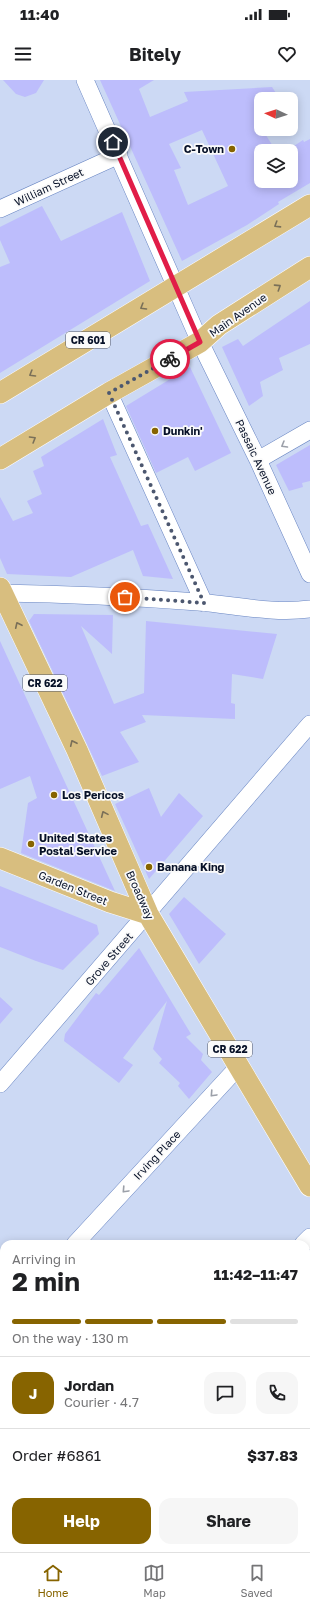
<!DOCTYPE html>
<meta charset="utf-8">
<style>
:root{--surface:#fff;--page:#f6f6f6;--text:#202124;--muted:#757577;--line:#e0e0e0;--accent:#876400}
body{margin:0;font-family:"Golos Text",sans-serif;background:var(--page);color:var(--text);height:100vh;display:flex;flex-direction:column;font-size:15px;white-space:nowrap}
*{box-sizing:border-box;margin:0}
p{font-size:13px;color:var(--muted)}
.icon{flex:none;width:22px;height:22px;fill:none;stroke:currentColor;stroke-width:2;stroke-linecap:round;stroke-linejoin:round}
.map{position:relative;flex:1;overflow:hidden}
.side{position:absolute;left:0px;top:1160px;width:310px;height:312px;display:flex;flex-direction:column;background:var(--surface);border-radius:12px 12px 0 0;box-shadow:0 2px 10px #0003}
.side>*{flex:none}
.needle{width:26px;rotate:274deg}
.buttons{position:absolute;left:254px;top:12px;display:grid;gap:8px}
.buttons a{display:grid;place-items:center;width:44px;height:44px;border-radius:8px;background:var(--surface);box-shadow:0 2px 10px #0003;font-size:20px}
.pin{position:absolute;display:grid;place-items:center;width:34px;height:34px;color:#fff;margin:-17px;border:2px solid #fff;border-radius:50%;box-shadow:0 1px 4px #0007}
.courier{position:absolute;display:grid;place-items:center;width:40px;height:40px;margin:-20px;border:3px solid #e11d48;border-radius:50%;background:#fff;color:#222;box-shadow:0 1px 5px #0007}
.head em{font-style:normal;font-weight:700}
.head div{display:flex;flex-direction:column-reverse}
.head{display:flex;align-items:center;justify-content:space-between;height:68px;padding:0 12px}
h1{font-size:26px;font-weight:700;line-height:30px}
.bar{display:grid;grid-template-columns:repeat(4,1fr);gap:6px 4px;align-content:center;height:48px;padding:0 12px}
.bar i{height:5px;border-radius:3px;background:var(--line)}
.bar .active{background:var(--accent)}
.bar p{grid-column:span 4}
.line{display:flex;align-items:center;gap:10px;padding:0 12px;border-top:1px solid var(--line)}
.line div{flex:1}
.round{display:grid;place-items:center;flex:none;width:42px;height:42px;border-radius:12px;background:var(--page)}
.action{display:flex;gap:8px;margin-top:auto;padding:8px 12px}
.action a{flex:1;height:46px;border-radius:12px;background:var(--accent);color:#fff;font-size:16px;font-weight:700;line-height:46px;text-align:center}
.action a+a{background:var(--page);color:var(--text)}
.status{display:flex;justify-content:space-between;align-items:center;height:28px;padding:0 20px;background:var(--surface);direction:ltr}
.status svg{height:11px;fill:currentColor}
header{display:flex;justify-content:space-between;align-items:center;height:52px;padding:0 12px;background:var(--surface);font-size:18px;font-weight:700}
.menu{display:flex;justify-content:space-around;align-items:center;height:56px;border-top:1px solid var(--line);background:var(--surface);font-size:11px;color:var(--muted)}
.menu a{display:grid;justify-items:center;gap:2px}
.menu .active{color:var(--accent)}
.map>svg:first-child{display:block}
</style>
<div class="status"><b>11:40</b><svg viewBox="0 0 49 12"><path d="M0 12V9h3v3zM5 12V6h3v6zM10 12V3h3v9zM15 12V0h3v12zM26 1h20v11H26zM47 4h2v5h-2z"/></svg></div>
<header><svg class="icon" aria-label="menu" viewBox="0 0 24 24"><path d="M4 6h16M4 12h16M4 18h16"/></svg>Bitely<svg class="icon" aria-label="heart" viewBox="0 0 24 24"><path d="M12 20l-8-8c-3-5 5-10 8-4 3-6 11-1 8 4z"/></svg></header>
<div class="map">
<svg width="310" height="1472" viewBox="0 0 310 1472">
<rect width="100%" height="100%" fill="#ccd9f4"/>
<!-- building -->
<path fill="#bdbdfc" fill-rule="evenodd" d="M 3,0 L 44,0 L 36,13 L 25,17 L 16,14 Z
M 100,0 L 154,0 L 139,9 L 150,37 L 188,21 L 184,12 L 272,7 L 280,19 L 261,19 L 261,49 L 262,49 L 276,71 L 261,71 L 261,101 L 291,101 L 291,68 L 303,60 L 304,62 L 310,59 L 310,103 L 278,122 L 279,124 L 247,145 L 182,181 ZM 202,50 L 228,106 L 188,125 L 174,90 L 181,88 L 169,64 Z
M 42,126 L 61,161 L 122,132 L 150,201 L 0,293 L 0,187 L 10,183 L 0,160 L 0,147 Z
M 310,221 L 310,264 L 279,278 L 283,290 L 260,302 L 263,316 L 249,326 L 222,267 L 238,259 L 243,266 Z
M 190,287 L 231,373 L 195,391 L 188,377 L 156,393 L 126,326 Z
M 103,339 L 117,375 L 110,377 L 141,446 L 148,444 L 173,499 L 143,496 L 133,470 L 71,497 L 7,494 L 0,478 L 0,417 L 13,441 L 33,433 L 27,421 L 42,414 L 33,391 L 44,386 L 41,377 Z
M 310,365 L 310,401 L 302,403 L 303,407 L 289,411 L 276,385 Z
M 34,534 L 113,535 L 112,574 L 81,546 L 114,624 L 144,613 L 146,541 L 277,554 L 263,599 L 232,594 L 231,623 L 235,624 L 235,639 L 142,635 L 146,642 L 120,652 L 139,682 L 102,696 L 29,541 Z
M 0,561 L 115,811 L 21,773 L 28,723 L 37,718 L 30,696 L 0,709 Z
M 149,708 L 161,737 L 179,713 L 203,736 L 149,799 L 115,724 Z
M 0,806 L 97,845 L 99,854 L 63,890 L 36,881 L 0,867 Z
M 184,817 L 226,854 L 199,884 L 169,834 Z
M 139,868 L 191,954 L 186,957 L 203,974 L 201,980 L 212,992 L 189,1019 L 178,1006 L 180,1003 L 159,983 L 162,979 L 153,969 L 167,921 L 123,978 L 133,985 L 119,1003 L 64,961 L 65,954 L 96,913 L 99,915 Z
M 0,917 L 13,929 L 0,944 Z"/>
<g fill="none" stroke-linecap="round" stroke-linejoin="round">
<defs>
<path id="minor" d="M 85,0 L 200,262 L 258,380 L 310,494
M 0,129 L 119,75
M 109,313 L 204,523
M 258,380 L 310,350
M 0,513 C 66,514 132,517 198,522 C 235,525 273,534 310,529
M 0,1004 L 310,644
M 75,1164 L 239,986
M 303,1164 L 310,1157
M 0,1246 L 4,1241
M 306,1353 L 310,1348
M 0,1422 L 4,1421
M 0,1445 L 4,1441"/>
<path id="major" d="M 0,313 L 310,125
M 0,379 L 109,313 L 200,262 L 219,245 L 310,187
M 0,508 L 77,670 L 148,834 L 310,1106
M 0,778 L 110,822 L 148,834"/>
</defs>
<!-- minor casing -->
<use href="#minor" stroke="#6885c2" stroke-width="18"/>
<!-- major casing -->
<use href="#major" stroke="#fff" stroke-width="22"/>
<!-- minor -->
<use href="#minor" stroke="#fff" stroke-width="17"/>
<!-- major -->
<use href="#major" stroke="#d8be7f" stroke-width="21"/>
</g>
<!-- one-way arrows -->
<defs><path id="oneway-chevron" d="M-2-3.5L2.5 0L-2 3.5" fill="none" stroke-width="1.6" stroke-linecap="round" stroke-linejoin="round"/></defs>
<g stroke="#7a7058">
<use href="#oneway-chevron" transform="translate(277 145) rotate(148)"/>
<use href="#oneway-chevron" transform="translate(278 207) rotate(-33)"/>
<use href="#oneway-chevron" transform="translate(143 227) rotate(149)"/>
<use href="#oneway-chevron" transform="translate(32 294) rotate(149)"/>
<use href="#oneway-chevron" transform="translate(33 359) rotate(-31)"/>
<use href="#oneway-chevron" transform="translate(18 545) rotate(-115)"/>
<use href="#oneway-chevron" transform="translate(73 663) rotate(-115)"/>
<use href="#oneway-chevron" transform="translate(104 734) rotate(-114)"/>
</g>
<g stroke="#9ca0a9">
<use href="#oneway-chevron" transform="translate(284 365) rotate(150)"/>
<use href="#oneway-chevron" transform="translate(213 1014) rotate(133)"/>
<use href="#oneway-chevron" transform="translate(125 1110) rotate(133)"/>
</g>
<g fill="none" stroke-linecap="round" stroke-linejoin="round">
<!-- done -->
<path stroke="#4c576f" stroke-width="4" stroke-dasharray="0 7.2" d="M 125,517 L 204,523 L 109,313 L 170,279"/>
<!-- route -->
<path stroke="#e11d48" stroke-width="5" d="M 113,62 L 200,262 L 170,279"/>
</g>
<!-- markers -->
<g fill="#876400" stroke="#fafafa" stroke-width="1.5">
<circle cx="232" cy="69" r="4"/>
<circle cx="155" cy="351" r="4"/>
<circle cx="54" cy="715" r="4"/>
<circle cx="31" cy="764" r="4"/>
<circle cx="149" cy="787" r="4"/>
</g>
<g text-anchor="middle" stroke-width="3.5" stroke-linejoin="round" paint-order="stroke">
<!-- shield labels -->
<g fill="#fafafa" stroke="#505767" stroke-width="1">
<rect x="66" y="252" width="44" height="16" rx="3"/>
<rect x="23" y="595" width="44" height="16" rx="3"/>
<rect x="208" y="961" width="44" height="16" rx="3"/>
</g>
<g font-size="10" font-weight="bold" fill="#071128">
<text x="88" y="264">CR 601</text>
<text x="45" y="607">CR 622</text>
<text x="230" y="973">CR 622</text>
</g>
<!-- poi labels -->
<g font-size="11" font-weight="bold" fill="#071128" stroke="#fafafa" text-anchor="start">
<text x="224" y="73" text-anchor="end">C-Town</text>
<text x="163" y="355">Dunkin'</text>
<text x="62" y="719">Los Pericos</text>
<text x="39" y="762">United States<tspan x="39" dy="13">Postal Service</tspan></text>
<text x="157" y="791">Banana King</text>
</g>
<!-- street labels -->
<g font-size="11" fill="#071128" stroke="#fafafa">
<text transform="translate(49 107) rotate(-25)" y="4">William Street</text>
<text transform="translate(238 235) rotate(-35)" y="4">Main Avenue</text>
<text transform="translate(256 377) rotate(65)" y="4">Passaic Avenue</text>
<text transform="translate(73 808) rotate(22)" y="4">Garden Street</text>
<text transform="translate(140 815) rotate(66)" y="4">Broadway</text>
<text transform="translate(109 879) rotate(-49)" y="4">Grove Street</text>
<text transform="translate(157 1075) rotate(-47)" y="4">Irving Place</text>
</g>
</g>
</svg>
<div class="buttons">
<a><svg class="needle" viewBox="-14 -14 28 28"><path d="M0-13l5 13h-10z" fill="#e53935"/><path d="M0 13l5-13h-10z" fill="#757577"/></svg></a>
<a><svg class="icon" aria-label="layers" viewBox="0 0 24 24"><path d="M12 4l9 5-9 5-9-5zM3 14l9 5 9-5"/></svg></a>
</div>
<div class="pin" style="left:125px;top:517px;background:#ea580c"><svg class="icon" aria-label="bag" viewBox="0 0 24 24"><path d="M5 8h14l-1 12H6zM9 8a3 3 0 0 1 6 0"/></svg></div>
<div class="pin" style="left:113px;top:62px;background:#1f2937"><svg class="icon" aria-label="home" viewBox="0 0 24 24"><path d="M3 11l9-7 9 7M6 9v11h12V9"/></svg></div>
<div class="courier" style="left:170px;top:279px"><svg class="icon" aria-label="bike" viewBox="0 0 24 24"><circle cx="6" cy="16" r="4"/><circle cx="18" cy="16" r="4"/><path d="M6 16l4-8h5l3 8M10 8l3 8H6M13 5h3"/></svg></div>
<section class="side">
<div class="head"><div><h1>2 min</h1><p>Arriving in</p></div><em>11:42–11:47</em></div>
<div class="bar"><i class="active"></i><i class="active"></i><i class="active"></i><i></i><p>On the way · 130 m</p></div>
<div class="line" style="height:72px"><b class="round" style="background:var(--accent);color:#fff">J</b><div><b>Jordan</b><p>Courier · 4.7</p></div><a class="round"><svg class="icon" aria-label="chat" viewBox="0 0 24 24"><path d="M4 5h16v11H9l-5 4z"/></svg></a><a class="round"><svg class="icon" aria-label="phone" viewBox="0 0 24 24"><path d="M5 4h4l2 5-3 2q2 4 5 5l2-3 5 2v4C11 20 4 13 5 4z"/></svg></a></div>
<div class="line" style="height:52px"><div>Order #6861</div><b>$37.83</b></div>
<div class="action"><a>Help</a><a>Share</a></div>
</section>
</div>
<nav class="menu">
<a class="active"><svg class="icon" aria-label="home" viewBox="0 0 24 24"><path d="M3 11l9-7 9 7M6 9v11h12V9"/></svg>Home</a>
<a><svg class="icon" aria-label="map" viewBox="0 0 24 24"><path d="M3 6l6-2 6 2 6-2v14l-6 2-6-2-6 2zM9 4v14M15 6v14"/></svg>Map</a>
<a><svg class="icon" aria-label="saved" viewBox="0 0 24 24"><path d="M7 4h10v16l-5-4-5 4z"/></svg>Saved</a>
</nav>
